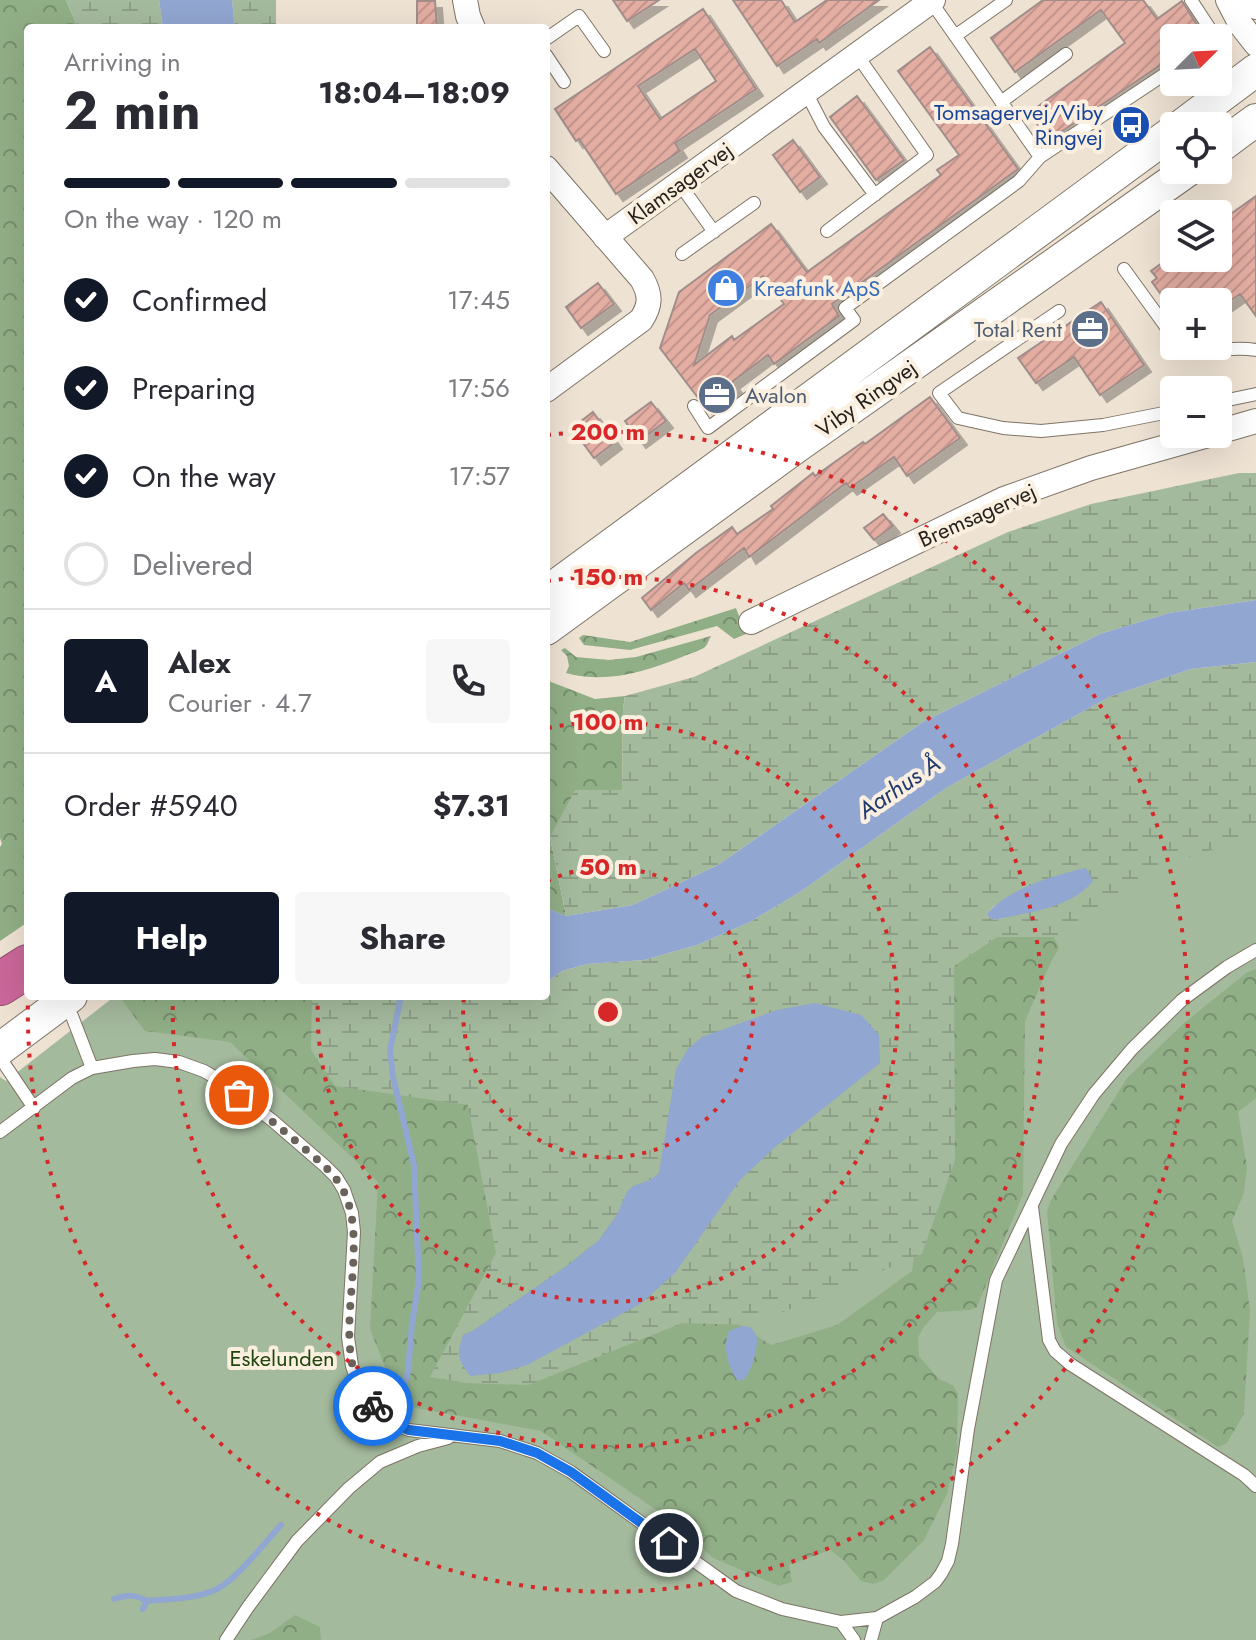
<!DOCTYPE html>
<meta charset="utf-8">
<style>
:root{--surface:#fff;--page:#f7f7f7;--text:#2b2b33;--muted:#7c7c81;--line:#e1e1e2;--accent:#111827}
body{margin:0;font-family:Jost,sans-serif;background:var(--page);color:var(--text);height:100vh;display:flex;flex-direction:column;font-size:30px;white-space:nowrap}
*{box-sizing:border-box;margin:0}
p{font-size:26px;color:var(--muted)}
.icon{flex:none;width:44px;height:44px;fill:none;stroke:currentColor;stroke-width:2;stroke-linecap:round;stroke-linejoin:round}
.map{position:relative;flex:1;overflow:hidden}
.side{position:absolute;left:24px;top:24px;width:526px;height:976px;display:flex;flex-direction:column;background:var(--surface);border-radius:8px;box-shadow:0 8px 32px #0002}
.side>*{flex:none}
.needle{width:52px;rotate:66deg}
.buttons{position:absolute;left:1160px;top:24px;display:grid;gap:16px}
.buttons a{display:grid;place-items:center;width:72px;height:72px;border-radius:8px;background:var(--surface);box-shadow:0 8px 32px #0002;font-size:40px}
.pin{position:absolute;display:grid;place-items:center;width:68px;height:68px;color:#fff;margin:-34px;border:4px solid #fff;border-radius:50%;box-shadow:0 2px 8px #0007}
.courier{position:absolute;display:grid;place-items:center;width:80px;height:80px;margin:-40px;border:6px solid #1a73e8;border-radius:50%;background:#fff;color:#222;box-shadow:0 2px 10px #0007}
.overview em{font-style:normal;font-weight:700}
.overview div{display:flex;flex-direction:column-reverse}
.overview{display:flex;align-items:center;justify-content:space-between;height:136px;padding:0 40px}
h1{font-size:52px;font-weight:700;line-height:60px}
.bar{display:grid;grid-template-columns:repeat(4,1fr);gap:12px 8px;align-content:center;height:96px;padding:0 40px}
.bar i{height:10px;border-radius:6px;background:var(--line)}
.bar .active{background:var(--accent)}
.bar p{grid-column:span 4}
.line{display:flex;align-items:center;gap:20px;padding:0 40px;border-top:2px solid var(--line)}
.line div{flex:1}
.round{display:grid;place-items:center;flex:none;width:84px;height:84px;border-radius:8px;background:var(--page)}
ol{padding:0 40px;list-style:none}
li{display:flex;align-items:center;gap:24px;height:88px}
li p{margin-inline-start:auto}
li .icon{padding:8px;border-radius:50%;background:var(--accent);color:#fff;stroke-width:4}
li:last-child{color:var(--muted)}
li i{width:44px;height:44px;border:4px solid var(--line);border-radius:50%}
.action{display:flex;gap:16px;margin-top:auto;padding:16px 40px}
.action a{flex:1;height:92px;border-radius:8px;background:var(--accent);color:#fff;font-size:32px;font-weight:700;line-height:92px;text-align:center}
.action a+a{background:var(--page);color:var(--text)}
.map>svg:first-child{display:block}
</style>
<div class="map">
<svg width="1256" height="1640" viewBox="0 0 1256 1640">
<defs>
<pattern id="forest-crowns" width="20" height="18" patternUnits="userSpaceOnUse" patternTransform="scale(2)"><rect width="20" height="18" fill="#91af87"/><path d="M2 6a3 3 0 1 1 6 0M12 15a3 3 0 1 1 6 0" fill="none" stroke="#768e6e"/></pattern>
<pattern id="wetland-marsh" width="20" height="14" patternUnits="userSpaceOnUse" patternTransform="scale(2)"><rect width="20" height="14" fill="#a4ba9d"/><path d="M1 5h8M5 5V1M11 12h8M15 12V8" fill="none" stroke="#8d9f87"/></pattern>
<pattern id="building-hatch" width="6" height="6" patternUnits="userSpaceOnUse" patternTransform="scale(2)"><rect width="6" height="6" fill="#e3ada2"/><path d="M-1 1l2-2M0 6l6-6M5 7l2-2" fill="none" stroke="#c2948b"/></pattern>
<filter id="shadow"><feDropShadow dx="7" dy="7" stdDeviation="0" flood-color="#0004"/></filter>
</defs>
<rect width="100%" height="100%" fill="#eee2d3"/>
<!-- green -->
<path fill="#a4ba9d" d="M 1256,801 L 1256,1640 L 0,1640 L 0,1077 L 6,1081 L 115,996 L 482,996 L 519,1180 L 922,994 L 1012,912 Z"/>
<!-- forest -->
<path fill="url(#forest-crowns)" d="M 0,0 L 66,0 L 78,28 L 28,28 L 28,922 L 0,941 L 0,847 L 2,844 L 0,838 Z
M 736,608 L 746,634 L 734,639 L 717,626 L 630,650 L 584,645 L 579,638 L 583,635 L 630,642 Z
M 711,636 C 709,639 708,644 705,647 C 700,651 688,654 682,657 C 644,672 606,684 566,673 L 569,666 L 567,656 L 561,650 L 565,648 L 576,657 L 609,660 L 636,657 Z
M 546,680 L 595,699 L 625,696 L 623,709 L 622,791 L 550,837 L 566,916 L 546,908 Z
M 997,937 L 1054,937 L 1059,948 L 1051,962 L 1025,1021 L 1023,1194 L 977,1307 L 970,1310 L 937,1312 L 924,1327 L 918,1337 L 919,1356 L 939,1379 L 953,1385 L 958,1394 L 957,1452 L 947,1494 L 924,1540 L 884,1580 L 873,1584 L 861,1581 L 844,1561 L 830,1550 L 789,1565 L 792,1582 L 779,1586 L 713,1558 L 674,1522 L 541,1431 L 400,1405 L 370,1329 L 378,1182 L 230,1042 L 145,1031 L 119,996 L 444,996 L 679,1286 L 771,1345 L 837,1325 L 912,1271 L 954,966 Z
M 1256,969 L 1256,1098 L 1238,1112 L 1247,1167 L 1244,1193 L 1232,1221 L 1243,1258 L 1250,1310 L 1244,1414 L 1227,1443 L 1218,1447 L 1066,1347 L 1057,1323 L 1047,1211 L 1051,1200 L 1127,1078 L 1184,1023 L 1246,973 Z
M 295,1615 L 320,1627 L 321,1640 L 251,1640 L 270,1633 Z"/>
<!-- wetland -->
<path fill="url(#wetland-marsh)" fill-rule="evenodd" d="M 66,0 L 159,0 L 163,28 L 78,28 Z
M 232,0 L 276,0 L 276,28 L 235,28 Z
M 1239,473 L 1256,473 L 1256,600 L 1169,613 L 1100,634 L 923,722 L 718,865 L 633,905 L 566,916 L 550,837 L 575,790 L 622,790 L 623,709 L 625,696 L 694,677 L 1008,532 L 1091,504 Z
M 1256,662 L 1256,837 L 1191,856 L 1054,937 L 997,937 L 954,966 L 955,1160 L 922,1254 L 752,1325 L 682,1323 L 528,1385 L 466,1383 L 430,1377 L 496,1253 L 468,1105 L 335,1086 L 311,1050 L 312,996 L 546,996 L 546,983 L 562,971 L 587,964 L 644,960 L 697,945 L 750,922 L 800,892 L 946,788 L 1109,697 L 1191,669 ZM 1024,888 L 1047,908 L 994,920 L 986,915 L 993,907 ZM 774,1148 L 740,1180 L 675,1273 L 640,1304 L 463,1335 L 474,1330 L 568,1265 L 599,1240 L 616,1216 L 627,1192 L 633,1186 L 650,1180 L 659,1173 Z"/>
<!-- water -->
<path fill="#91a6d0" d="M 159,0 L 232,0 L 235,28 L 163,28 Z
M 1256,600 L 1256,662 L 1191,669 L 1109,697 L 946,788 L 800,892 L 750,922 L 697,945 L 644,960 L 587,964 L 562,971 L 546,983 L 546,908 L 566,916 L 633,905 L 718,865 L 923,722 L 1100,634 L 1169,613 Z
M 1086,868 L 1093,881 C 1070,909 1028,912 994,920 L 986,915 C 1007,889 1054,875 1086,868 Z
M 815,1003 L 861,1015 L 879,1035 L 880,1063 L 774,1148 L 740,1180 L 675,1273 L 640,1304 L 527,1365 L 500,1373 L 470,1376 C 458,1359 456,1356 463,1335 L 474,1330 L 568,1265 L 599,1240 L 616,1216 L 627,1192 L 633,1186 L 650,1180 L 659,1173 L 676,1069 L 688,1049 L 702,1037 L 777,1010 Z
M 742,1326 L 750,1327 C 754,1332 756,1333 757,1339 C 758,1347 751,1374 744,1379 C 743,1380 740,1380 738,1381 C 728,1368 722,1346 729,1331 Z"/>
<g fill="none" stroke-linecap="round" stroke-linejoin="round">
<!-- stream -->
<path stroke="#91a6d0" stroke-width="6" d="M 400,1398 L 408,1372 L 412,1323 L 419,1281 L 414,1165 L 393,1077 L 390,1050 L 401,996
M 114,1599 C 127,1595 135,1594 147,1601
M 143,1609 L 147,1601 C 171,1599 196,1599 217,1589 C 238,1578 265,1542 281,1525"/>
</g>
<!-- building -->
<path fill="url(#building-hatch)" stroke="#a18e8a" stroke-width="2" fill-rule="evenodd" filter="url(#shadow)" d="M 613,0 L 659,0 L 627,21 Z
M 733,0 L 781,0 L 795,22 L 827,0 L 879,0 L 819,43 L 817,39 L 777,66 Z
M 1043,0 L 1143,0 L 1157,19 L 1182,1 L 1205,38 L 1174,38 L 1174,56 L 1049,140 L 1029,113 L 1125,43 L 1101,10 L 1015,72 L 991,38 Z
M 417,1 L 435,1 L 437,28 L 417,28 Z
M 703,9 L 756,89 L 675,143 L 680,151 L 616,194 L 579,139 L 576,141 L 555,109 ZM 695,49 L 716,81 L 660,119 L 638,86 Z
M 930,47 L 1018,169 L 832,304 L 839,316 L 774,364 L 768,355 L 732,382 L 735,386 L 705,407 L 660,348 L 679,292 L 771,224 L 807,272 L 941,175 L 937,170 L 959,155 L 898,71 ZM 763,276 L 784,304 L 734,340 L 732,336 L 694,365 L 710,315 Z
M 857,96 L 904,160 L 876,180 L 830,117 Z
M 793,140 L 820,177 L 800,192 L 773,155 Z
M 1256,196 L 1256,316 L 1240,294 L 1218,309 L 1218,302 L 1173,302 L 1172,300 L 1167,303 L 1152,282 L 1157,278 L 1151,271 L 1169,258 L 1218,258 L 1218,223 Z
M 598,283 L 614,304 L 581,328 L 566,307 Z
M 1101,302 L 1144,365 L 1100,395 L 1074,357 L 1036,383 L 1018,358 Z
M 930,397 L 960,438 L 907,476 L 894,457 L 850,488 L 846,483 L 749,557 L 744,548 L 689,590 L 684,583 L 651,610 L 642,598 L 696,553 L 732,527 L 737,534 L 773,509 L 771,506 L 813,473 L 815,476 L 863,442 L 865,444 Z
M 651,402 L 666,421 L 639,441 L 625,421 Z
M 593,412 L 615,442 L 594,458 L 572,428 Z
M 883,514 L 893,526 L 874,540 L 864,528 Z"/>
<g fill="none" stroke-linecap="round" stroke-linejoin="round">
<defs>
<path id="service" d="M 930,0 L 1040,157
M 1191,0 L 1216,38
M 955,36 L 1006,0
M 546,39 L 579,16 L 604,51
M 546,55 L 564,82
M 806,92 L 824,127 L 875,195
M 1001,102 L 1066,54
M 679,183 L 714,232
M 827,231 L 927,155 L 857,55
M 682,254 L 754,203
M 1124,269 L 1174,338
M 1059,311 L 939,393 L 958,418 L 1003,428 L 1041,431 L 1103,425 L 1174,411
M 1185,346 C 1208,355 1232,345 1256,350
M 1218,402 L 1256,394
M 694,406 L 708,428 L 854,320 L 845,308 L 1019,181 L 1040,157 L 1174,68
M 72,1016 L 92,1068
M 5,1065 L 34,1108
M 0,1132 L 72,1078 L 92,1068 L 133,1061 L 155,1059 L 179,1062 L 204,1071 L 221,1081 L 273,1121 L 325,1166 L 336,1177 L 344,1190 L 352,1213 L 354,1232 L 348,1337 L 352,1366 L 361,1393 L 379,1412 L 393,1424 L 409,1430 L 500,1441 L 537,1453 L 571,1472 L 736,1591 L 782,1609 L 841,1622 L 854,1640
M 1032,1207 L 1049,1340 L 1055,1351 L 1070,1364 L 1244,1475 L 1256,1486
M 841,1622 L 877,1618 L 915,1597 L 935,1582 L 941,1574 L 948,1561 L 952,1544 L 968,1429 L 996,1280 L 1061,1144 L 1094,1094 L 1132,1049 L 1182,1000 L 1227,967 L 1256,950
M 226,1640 L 248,1607 L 297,1541 L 349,1488 L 380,1462 L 418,1446 L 448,1438
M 871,1640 L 877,1618"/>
<path id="minor" d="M 465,0 L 468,16 L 473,28
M 1228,0 L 1241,25 L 1256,44
M 1250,0 L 1256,7
M 546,168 L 642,279 C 651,295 651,305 641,320 L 546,390
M 605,237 L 933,0
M 1218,432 L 1256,421
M 751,622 L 1004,499 L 1091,468 L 1212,434"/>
<path id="secondary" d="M 1181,126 L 1256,70
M 1218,148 L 1256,120
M 546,593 L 1174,131
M 546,629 L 793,449 L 1188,170
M 0,1049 L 71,996"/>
<path id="motorway" d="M 0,984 L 28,966"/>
</defs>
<!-- service casing -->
<use href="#service" stroke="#7e7466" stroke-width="14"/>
<!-- minor casing -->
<use href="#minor" stroke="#7e7466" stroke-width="26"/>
<!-- secondary casing -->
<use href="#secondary" stroke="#7e7466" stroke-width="34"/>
<!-- motorway casing -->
<use href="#motorway" stroke="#904e6d" stroke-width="44"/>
<!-- service -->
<use href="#service" stroke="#fff" stroke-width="12"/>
<!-- minor -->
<use href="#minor" stroke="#fff" stroke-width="24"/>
<!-- secondary -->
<use href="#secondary" stroke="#fff" stroke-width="32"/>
<!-- motorway -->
<use href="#motorway" stroke="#ca679a" stroke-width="42"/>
</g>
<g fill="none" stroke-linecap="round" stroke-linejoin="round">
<!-- done -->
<path stroke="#6a635b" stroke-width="8" stroke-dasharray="0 14.4" d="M 239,1095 C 261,1112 283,1130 305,1149 C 319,1161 333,1172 342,1188 C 367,1233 343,1305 351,1357 C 353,1368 354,1383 361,1392 C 364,1397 369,1402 373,1406"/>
<!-- route -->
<path stroke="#1a73e8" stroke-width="10" d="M 373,1406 L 393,1424 L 409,1430 L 500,1441 L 537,1453 L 571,1472 L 669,1543"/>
</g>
<!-- distance rings -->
<g fill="none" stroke="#d62828" stroke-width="4" stroke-dasharray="4 8">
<path d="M547 881A145 145 0 1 1 464 997"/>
<path d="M548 728A290 290 0 1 1 318 997"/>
<path d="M547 581A435 435 0 1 1 173 997"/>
<path d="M547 435A580 580 0 1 1 28 997"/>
</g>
<!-- icons -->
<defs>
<symbol id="bus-disc" viewBox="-11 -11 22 22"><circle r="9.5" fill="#1a4fb4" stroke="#fbefe0"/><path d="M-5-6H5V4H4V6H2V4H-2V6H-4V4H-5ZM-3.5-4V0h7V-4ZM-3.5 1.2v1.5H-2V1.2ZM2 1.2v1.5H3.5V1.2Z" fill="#fff"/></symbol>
<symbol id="shop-disc" viewBox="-11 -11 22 22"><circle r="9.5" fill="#3f7fe0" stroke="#fbefe0"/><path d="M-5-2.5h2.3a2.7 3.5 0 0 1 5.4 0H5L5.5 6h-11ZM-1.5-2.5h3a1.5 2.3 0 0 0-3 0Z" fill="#fff"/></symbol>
<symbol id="office-disc" viewBox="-11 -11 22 22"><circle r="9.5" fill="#5c6f8a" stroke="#fbefe0"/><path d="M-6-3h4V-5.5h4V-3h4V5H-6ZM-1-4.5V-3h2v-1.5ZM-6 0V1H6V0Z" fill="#fff"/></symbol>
</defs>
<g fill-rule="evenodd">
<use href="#bus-disc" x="1109" y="103" width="44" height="44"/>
<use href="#shop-disc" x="704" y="266" width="44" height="44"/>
<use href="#office-disc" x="1068" y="307" width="44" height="44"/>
<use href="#office-disc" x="695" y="373" width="44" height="44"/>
</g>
<g text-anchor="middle" stroke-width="8" stroke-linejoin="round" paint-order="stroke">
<!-- transit labels -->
<g font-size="22" fill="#164399" stroke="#fbefe0" text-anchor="end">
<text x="1103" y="120">Tomsagervej/Viby<tspan x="1103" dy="25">Ringvej</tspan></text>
</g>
<!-- street labels -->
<g font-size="22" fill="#231f1a" stroke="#fbefe0">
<text transform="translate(680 183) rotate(-36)" y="8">Klamsagervej</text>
<text transform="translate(866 398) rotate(-35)" y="8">Viby Ringvej</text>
<text transform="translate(977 515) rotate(-24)" y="8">Bremsagervej</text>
</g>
<!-- shop labels -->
<g font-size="22" fill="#366cbe" stroke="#fbefe0" text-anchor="start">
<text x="754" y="296">Kreafunk ApS</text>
</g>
<!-- service labels -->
<g font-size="22" fill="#4e5e75" stroke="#fbefe0" text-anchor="end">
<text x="1062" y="337">Total Rent</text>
<text x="745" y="403" text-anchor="start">Avalon</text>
</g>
<!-- park labels -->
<g font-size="22" fill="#1f470f" stroke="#fbefe0">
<text x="282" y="1366">Eskelunden</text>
</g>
<!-- water labels -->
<g font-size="24" font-style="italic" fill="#203a6e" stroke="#fbefe0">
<text transform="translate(899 787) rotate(-34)" y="8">Aarhus Å</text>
</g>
</g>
<circle cx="608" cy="1012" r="12" fill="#d62828" stroke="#fbefe0" stroke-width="4"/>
<g font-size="24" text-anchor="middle" font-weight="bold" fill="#d62828" stroke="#fbefe0" stroke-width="8" stroke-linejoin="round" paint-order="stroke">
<text x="608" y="440">200 m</text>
<text x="608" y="585">150 m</text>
<text x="608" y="730">100 m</text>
<text x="608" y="875">50 m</text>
</g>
</svg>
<div class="buttons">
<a><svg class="needle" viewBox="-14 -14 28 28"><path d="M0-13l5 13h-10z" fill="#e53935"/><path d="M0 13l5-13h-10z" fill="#7c7c81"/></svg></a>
<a><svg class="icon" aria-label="locate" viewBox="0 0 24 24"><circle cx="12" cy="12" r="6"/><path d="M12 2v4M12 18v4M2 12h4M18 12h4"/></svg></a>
<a><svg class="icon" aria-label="layers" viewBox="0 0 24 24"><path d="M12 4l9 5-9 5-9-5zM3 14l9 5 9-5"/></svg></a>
<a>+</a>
<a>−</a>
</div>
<div class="pin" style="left:239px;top:1095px;background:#ea580c"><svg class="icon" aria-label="bag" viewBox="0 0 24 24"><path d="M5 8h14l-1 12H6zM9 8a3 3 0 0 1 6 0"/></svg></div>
<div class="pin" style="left:669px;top:1543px;background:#1f2937"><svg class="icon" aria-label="home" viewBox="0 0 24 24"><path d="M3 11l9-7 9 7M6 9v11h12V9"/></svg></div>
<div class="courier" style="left:373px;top:1406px"><svg class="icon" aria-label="bike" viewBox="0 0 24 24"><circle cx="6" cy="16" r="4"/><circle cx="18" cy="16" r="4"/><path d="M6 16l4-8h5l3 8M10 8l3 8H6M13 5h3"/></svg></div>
<section class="side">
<div class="overview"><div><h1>2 min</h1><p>Arriving in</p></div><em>18:04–18:09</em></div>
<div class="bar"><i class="active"></i><i class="active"></i><i class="active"></i><i></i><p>On the way · 120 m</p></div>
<ol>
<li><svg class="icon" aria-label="check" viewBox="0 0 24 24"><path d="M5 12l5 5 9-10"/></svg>Confirmed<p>17:45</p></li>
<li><svg class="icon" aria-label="check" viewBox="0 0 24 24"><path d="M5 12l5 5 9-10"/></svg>Preparing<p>17:56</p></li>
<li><svg class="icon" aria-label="check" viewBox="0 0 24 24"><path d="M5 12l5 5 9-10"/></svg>On the way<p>17:57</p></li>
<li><i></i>Delivered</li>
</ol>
<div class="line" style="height:144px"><b class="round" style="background:var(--accent);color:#fff">A</b><div><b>Alex</b><p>Courier · 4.7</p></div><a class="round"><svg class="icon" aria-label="phone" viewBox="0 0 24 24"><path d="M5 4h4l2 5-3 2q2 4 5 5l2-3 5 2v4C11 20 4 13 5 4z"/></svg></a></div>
<div class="line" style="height:104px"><div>Order #5940</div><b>$7.31</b></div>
<div class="action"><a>Help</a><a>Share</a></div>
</section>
</div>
